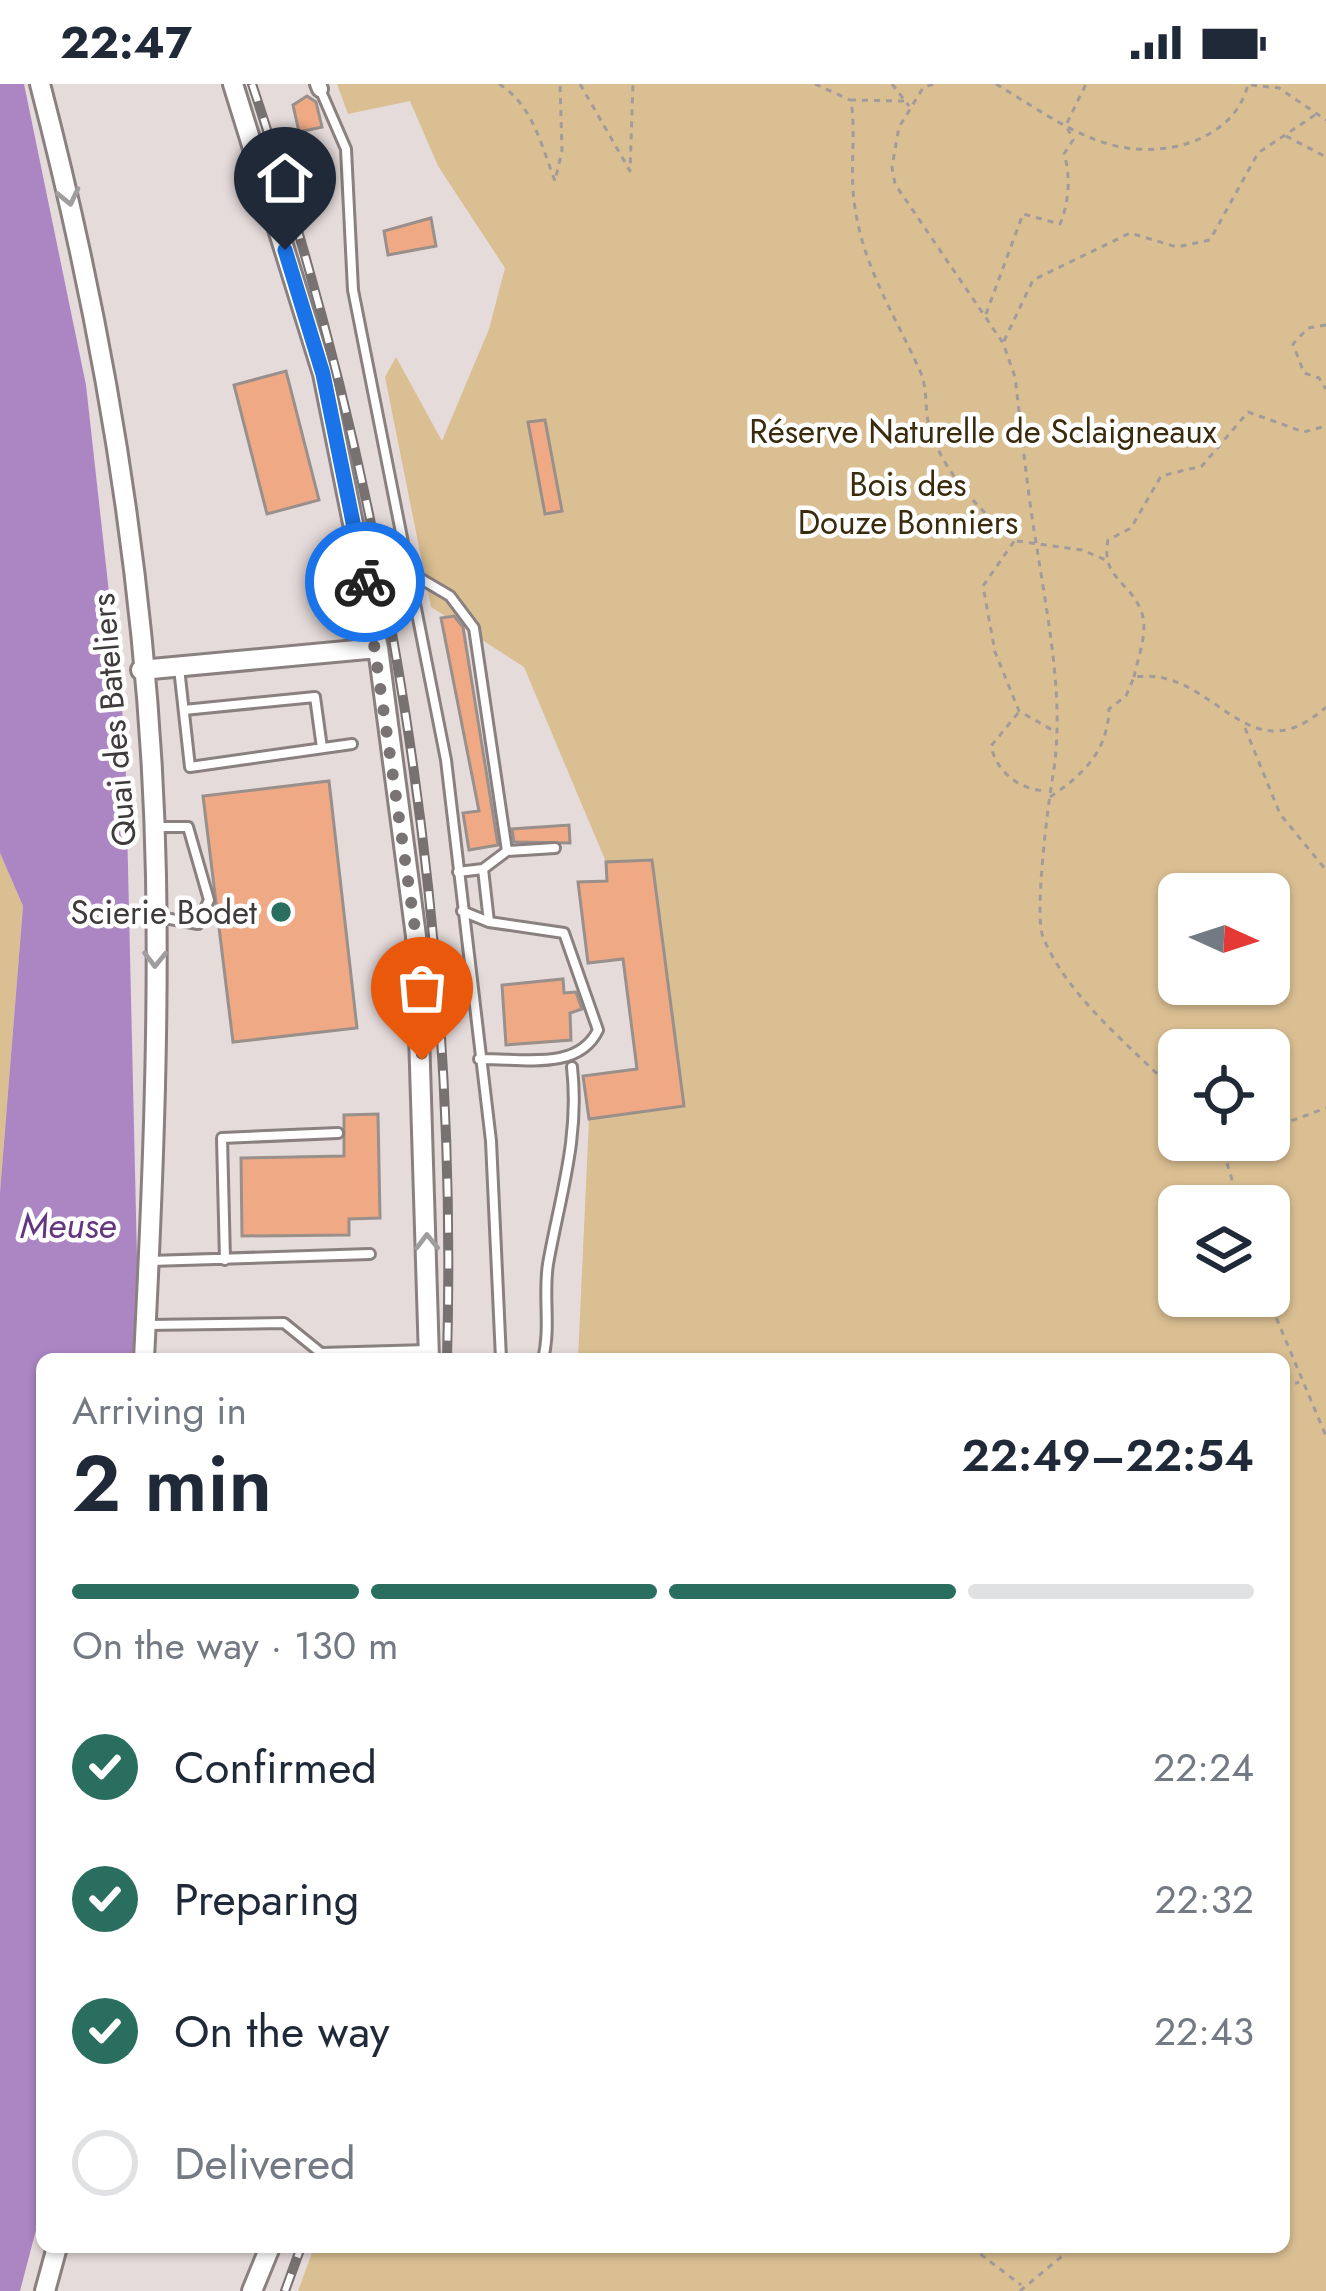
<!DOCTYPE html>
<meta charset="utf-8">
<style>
:root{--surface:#fff;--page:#f6f6f7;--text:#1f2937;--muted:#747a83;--line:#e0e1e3;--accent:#2a6e60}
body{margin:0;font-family:Jost,sans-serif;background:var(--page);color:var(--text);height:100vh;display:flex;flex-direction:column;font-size:45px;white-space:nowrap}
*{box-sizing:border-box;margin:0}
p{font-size:39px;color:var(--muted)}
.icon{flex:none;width:66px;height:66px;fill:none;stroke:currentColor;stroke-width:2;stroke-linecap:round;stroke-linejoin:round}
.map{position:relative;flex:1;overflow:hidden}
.side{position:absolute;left:36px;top:1269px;width:1254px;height:900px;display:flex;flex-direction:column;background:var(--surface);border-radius:18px;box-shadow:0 3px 9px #0004}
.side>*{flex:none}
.needle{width:78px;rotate:93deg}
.buttons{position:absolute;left:1158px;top:789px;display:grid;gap:24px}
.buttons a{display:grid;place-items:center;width:132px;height:132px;border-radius:18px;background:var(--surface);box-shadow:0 3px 9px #0004;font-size:60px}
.pin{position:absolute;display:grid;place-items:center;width:102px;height:102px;color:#fff;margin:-123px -51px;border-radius:50% 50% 50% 0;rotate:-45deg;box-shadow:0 0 12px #0007}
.pin .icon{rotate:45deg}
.courier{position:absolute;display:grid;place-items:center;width:120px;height:120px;margin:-60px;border:9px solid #1a73e8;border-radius:50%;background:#fff;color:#222;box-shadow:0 3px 15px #0007}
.summary em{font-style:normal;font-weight:600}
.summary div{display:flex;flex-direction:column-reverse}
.summary{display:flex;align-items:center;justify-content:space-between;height:204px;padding:0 36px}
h1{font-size:78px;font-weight:600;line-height:90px}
.bar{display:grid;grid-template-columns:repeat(4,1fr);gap:18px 12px;align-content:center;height:144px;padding:0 36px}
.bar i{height:15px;border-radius:9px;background:var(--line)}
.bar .current{background:var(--accent)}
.bar p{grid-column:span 4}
ol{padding:0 36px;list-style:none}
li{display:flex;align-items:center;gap:36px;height:132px}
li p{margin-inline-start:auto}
li .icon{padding:12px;border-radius:50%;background:var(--accent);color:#fff;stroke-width:4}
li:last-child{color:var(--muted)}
li i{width:66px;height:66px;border:6px solid var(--line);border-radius:50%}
.status{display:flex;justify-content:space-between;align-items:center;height:84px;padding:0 60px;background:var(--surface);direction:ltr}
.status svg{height:33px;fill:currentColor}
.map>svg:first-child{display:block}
</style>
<div class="status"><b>22:47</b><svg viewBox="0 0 49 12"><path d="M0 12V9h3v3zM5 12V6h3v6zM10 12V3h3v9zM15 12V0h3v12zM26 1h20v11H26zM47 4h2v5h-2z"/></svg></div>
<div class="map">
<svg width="1326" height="2207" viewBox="0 0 1326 2207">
<rect width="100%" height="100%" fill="#e6dbdb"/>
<!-- green -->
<path fill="#dabf92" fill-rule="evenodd" d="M 337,0 L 1326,0 L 1326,2207 L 298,2207 L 314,2163 L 1284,2163 L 1284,1275 L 578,1275 L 589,1035 L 675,956 L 653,777 L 606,778 L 524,583 L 431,523 L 385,293 L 396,273 L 442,357 L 489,245 L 505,184 L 438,82 L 410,17 L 348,30 ZM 1179,810 L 1269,810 L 1269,900 L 1179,900 ZM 1179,966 L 1269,966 L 1269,1056 L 1179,1056 ZM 1179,1122 L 1269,1122 L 1269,1212 L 1179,1212 Z
M 0,769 L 23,822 L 0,1107 Z"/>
<!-- water -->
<path fill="#ab86c3" d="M 0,0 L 24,0 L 86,301 L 125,653 L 138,1217 L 134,1275 L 42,1275 L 42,2123 L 20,2207 L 0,2207 L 0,1108 L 23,822 L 0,769 Z"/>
<!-- building -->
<path fill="#efa985" stroke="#99908b" stroke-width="3" d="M 307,12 L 316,18 L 322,43 L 299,48 L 293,21 Z
M 431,134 L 436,162 L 388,171 L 384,147 Z
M 286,287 L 319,416 L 267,430 L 234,301 Z
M 545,336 L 562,427 L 545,430 L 528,338 Z
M 454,532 L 463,543 L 498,761 L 469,766 L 463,729 L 479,727 L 441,534 Z
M 329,697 L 357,944 L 233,958 L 203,712 Z
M 569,741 L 570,759 L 514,758 L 512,745 Z
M 652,776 L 684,1022 L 589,1035 L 583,992 L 637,985 L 623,875 L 588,879 L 578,798 L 607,797 L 606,778 Z
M 563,895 L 564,909 L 576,908 L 582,925 L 570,929 L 571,956 L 506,961 L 502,901 Z
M 378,1030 L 380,1134 L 349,1135 L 349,1151 L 242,1152 L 241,1074 L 344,1072 L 344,1031 Z"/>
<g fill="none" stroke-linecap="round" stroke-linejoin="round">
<defs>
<path id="service" d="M 320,5 L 346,65 L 353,206 L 446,676 L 491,1057 L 501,1275
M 411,489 L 450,512 L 474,544 L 507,767 L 483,785 L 489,838
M 179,584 L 190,683 L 352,660
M 184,626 L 315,613 L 322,664
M 154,743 L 188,743 L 209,816 L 198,840 L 159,833
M 507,767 L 555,764
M 458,788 L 483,785
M 462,827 L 489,838 L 564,849 L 598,946 C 578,988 521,974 479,975
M 225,1176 L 222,1054 L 338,1049
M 150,1177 L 370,1170
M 147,1241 L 284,1239 L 321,1269 L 428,1266
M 543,1275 C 551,1243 543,1212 548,1180 C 560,1112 580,1054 572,983"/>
<path id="minor" d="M 318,0 L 320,5"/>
<path id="tertiary" d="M 40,0 C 107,257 151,527 156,792 C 159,953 152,1115 144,1275
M 233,0 L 323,290 L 378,564 L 416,852 L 429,1275
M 141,586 L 378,564
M 45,2207 L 57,2163
M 252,2207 L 270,2163"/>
</defs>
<!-- service casing -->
<use href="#service" stroke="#8a8080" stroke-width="14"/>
<!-- minor casing -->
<use href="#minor" stroke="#8a8080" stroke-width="20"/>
<!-- tertiary casing -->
<use href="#tertiary" stroke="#8a8080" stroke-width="24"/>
<!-- path -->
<path stroke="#a39b9b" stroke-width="3" stroke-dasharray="6 6" stroke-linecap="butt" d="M 499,0 C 533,21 541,61 555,97 L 562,67 L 560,0
M 580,0 L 630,87 L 633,0
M 815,0 L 850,16
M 892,0 L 909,22
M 933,0 L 923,4 L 899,43 L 892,83 L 895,100 L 1003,259 L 1015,293 C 1022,350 1027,407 1037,464 C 1048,537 1065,618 1053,691 C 1048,720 1034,830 1043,853 C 1070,917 1133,963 1179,1012
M 996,0 C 1033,22 1071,50 1112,61 C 1165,75 1235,56 1248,0
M 1251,1 L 1279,4 L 1326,36
M 904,17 L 851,16 C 856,50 850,84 854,117 C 862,182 894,229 920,287 C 927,303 925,314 927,331 C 934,379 980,428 1015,456 L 983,502 L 995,568 L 1019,627 L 1054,647
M 1286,52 L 1326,73
M 986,230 L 1023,130 L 1060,140 C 1069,119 1071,91 1064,70 L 1073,56 L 1066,41 L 1086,0
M 1326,241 L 1308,244 L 1293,260 L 1304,289 L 1319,294 L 1326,305
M 1004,257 L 1033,196 L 1130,149 L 1177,163 L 1210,156 L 1258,69 L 1315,31
M 1017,457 L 1082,466 L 1106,476
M 1134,593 C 1138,572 1150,546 1140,524 C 1127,496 1101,493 1108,456 L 1131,444 L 1161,392 L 1202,382 L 1248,328 L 1304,348 L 1326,342
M 1018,629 L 991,662 C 997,689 1020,706 1047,707
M 1245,644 L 1280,730 L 1326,786
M 1050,713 C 1083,691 1108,667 1109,625 L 1126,612 L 1134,593 C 1215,581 1246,695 1326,623
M 1269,1045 L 1326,1024
M 1220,1056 L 1240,1122
M 1227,1060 L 1239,1056
M 1267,1212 L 1326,1352
M 1284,1304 L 1299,1298
M 971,2163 L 1021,2201
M 1020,2207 L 1073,2163"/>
<!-- service -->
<use href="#service" stroke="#fff" stroke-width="8"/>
<!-- minor -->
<use href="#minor" stroke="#fff" stroke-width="14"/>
<!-- tertiary -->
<use href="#tertiary" stroke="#fff" stroke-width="18"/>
<defs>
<path id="rail" d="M 252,0 C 389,409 459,844 447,1275
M 285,2207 L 301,2163"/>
</defs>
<!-- rail casing -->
<use href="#rail" stroke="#787171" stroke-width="10"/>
<!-- rail -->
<use href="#rail" stroke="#fff" stroke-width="6" stroke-dasharray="18" stroke-linecap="butt"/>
</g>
<!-- one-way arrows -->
<defs><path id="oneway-chevron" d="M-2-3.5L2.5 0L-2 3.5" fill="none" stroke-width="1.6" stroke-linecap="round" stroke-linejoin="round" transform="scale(3)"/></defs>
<g stroke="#9f9d9d">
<use href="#oneway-chevron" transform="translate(69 113) rotate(77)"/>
<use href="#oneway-chevron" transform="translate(155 875) rotate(91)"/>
<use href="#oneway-chevron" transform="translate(427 1158) rotate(-91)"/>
</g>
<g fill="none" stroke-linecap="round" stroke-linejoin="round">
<!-- done -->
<path stroke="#797373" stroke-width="12" stroke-dasharray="0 21.6" d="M 365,498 L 416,852 L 422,976"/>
<!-- route -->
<path stroke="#1a73e8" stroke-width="15" d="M 285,166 L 323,290 L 365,498"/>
</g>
<!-- markers -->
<circle fill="#2a6e60" stroke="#fff" stroke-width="4.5" cx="281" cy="828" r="12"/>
<g text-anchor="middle" stroke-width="9" stroke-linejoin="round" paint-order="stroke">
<!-- park labels -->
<g font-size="33" fill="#3b2b0d" stroke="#fff">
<text x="983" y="359">Réserve Naturelle de Sclaigneaux</text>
<text x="908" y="412">Bois des<tspan x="908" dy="38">Douze Bonniers</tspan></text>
</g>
<!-- street labels -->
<g font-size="33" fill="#3f3b3b" stroke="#fff">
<text transform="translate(113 636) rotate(-95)" y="12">Quai des Bateliers</text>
</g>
<!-- poi labels -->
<g font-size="33" fill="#3f3b3b" stroke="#fff" text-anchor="end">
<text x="257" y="840">Scierie Bodet</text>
</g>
<!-- water labels -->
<g font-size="36" font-style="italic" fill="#653680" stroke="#fff">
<text x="68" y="1154">Meuse</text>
</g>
</g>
</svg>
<div class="buttons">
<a><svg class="needle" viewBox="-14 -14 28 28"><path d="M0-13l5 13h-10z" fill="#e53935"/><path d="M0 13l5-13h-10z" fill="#747a83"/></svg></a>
<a><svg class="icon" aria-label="locate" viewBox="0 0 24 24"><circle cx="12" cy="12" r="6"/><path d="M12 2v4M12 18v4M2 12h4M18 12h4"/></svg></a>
<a><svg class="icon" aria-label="layers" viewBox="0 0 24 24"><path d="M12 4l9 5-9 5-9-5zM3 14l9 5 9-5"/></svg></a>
</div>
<div class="pin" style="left:422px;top:976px;background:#ea580c"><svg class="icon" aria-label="bag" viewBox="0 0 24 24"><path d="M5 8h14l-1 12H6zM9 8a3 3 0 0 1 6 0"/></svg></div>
<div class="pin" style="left:285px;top:166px;background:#1f2937"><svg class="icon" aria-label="home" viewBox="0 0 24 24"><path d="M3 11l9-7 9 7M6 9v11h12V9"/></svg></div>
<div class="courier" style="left:365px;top:498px"><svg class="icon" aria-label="bike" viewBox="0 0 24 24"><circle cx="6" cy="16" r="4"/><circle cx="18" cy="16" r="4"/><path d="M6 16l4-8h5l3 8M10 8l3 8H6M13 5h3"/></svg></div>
<section class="side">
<div class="summary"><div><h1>2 min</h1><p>Arriving in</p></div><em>22:49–22:54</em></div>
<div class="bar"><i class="current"></i><i class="current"></i><i class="current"></i><i></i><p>On the way · 130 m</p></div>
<ol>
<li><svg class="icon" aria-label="check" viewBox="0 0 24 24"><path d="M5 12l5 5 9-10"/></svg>Confirmed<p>22:24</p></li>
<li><svg class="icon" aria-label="check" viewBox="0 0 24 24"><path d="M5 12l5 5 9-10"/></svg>Preparing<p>22:32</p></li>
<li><svg class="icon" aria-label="check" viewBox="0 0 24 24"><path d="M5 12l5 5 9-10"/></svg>On the way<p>22:43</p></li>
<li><i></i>Delivered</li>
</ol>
</section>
</div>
